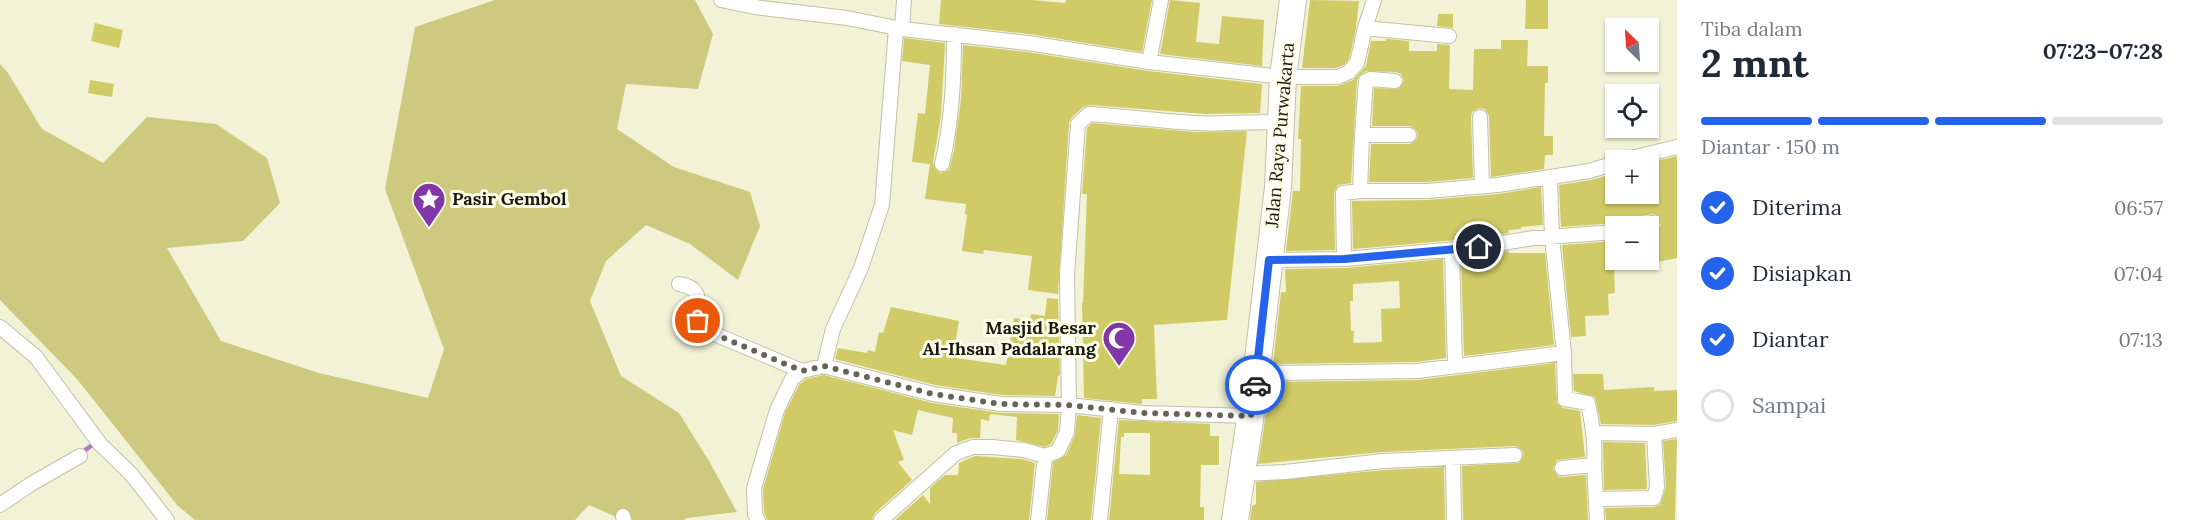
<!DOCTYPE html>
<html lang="id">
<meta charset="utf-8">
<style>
:root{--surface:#fff;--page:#f6f6f7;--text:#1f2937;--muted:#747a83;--line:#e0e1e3;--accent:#2563eb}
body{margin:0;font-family:Lora,serif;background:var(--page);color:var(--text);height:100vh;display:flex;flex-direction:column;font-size:22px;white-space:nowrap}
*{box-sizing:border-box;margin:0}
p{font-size:20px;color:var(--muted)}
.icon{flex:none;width:33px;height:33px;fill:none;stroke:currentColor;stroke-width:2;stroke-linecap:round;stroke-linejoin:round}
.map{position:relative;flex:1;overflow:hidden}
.panel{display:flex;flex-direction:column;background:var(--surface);width:510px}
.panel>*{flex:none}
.needle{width:39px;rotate:335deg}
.tools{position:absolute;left:1605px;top:18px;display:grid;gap:12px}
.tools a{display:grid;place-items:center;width:54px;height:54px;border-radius:0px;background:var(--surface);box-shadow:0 2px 4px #0004;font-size:30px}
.pin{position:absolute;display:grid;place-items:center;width:51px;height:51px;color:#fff;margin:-26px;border:3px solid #fff;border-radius:50%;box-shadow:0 2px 6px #0007}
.courier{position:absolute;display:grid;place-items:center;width:60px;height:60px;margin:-30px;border:4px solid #2563eb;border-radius:50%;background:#fff;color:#222;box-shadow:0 2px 8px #0007}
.headline em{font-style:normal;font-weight:800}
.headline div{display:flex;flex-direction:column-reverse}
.headline{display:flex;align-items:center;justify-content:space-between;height:102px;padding:0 24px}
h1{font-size:39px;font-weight:800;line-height:45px}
.bar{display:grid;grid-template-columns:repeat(4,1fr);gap:9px 6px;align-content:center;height:72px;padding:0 24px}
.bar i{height:8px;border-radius:4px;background:var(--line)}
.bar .current{background:var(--accent)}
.bar p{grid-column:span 4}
ol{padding:0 24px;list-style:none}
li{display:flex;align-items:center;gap:18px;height:66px}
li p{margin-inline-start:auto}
li .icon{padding:6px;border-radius:50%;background:var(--accent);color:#fff;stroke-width:4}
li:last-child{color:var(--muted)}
li i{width:33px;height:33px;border:3px solid var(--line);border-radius:50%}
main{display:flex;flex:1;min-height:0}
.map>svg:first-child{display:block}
</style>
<main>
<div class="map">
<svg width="1677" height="520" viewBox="0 0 1677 520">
<rect width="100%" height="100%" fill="#f2f2d7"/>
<!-- green -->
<path fill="#cdca7f" d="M 495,0 L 695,0 L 713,34 L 698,89 L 626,84 L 617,129 L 674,167 L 750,192 L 760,226 L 738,280 L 690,244 L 646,225 L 606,261 L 590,301 L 621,376 L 679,413 L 709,461 L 737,512 L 687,518 L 684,520 L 623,520 L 589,505 L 575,520 L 195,520 L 177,505 L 77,379 L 0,300 L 0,64 L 8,73 L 42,129 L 103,163 L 147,117 L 216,124 L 267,158 L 280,203 L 243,241 L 167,248 L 221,341 L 319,373 L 428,398 L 444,349 L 385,189 L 415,27 Z"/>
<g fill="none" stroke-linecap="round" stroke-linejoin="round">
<!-- stream -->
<path stroke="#ac7ac7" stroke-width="4.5" d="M 81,453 L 91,446"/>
</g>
<!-- building -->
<path fill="#d0cb66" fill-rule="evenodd" d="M 941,0 L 1032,0 L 1065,3 L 1066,0 L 1152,0 L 1142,52 L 1029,34 L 939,24 Z
M 1170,0 L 1200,3 L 1196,42 L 1219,44 L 1222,16 L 1264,20 L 1262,66 L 1160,54 Z
M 1310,0 L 1359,1 L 1356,29 L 1349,59 L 1344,65 L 1336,68 L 1302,68 Z
M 1526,0 L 1548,0 L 1548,29 L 1525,29 Z
M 1438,14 L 1453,14 L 1453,28 L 1437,26 Z
M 95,23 L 123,30 L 119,48 L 91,41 Z
M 904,38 L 945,43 L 941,115 L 933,163 L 936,170 L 941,173 L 949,170 L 954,150 L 961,100 L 963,45 L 1027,52 L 1148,71 L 1262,84 L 1260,113 L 1205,114 L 1090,105 L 1083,107 L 1072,117 L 1069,123 L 1058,294 L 1028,290 L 1032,256 L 984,250 L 983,254 L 962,251 L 967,215 L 965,214 L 966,204 L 925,199 L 930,164 L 912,162 L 918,113 L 925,114 L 930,65 L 902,61 Z
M 1386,39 L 1409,41 L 1409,51 L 1437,51 L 1437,44 L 1450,45 L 1449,89 L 1473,90 L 1474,49 L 1501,49 L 1501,40 L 1528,40 L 1527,66 L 1548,66 L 1548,83 L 1545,83 L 1544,136 L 1553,136 L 1553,155 L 1545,155 L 1544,169 L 1491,177 L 1489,116 L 1485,109 L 1479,108 L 1472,112 L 1471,117 L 1473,178 L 1427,182 L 1369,182 L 1371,144 L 1410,144 L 1416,140 L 1418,134 L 1416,130 L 1410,126 L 1372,126 L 1374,88 L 1398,89 L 1404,81 L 1401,74 L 1396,72 L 1366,71 L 1359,76 L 1357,80 L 1351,183 L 1338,185 L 1334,193 L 1335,250 L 1286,251 L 1293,191 L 1300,191 L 1301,139 L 1298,139 L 1301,86 L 1338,86 L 1353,80 L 1366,66 L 1371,41 L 1386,41 Z
M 90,80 L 114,84 L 112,97 L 88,93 Z
M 1092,123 L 1194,132 L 1247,131 L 1227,320 L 1154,325 L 1157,399 L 1142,399 L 1142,404 L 1084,398 L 1082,303 L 1083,303 L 1087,194 L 1082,194 L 1087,128 Z
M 1677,156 L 1677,258 L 1648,264 L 1648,233 L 1657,230 L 1661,225 L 1659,218 L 1654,214 L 1617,220 L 1617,223 L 1561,227 L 1559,185 L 1591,180 L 1616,173 L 1616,201 L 1643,199 L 1642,194 L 1648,194 L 1648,163 Z
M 1541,187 L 1543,225 L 1521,227 L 1521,229 L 1508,230 L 1509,233 L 1478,238 L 1353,249 L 1352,201 L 1428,200 L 1499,194 Z
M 1616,241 L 1616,268 L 1614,268 L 1615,293 L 1608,294 L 1609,315 L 1585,316 L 1586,336 L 1571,337 L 1562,245 Z
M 1509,251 L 1509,253 L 1545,253 L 1554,345 L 1464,356 L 1461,258 Z
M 1443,259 L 1446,358 L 1416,362 L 1273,364 L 1281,292 L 1286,292 L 1285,269 L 1345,268 ZM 1399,281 L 1400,308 L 1381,309 L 1382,342 L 1353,343 L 1354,331 L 1351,331 L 1350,301 L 1353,301 L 1353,284 Z
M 1047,298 L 1058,299 L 1060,375 L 1058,376 L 1055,396 L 1002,395 L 935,385 L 835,359 L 838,348 L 867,353 L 868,350 L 875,352 L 879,332 L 883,333 L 891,307 L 959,321 L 953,355 L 957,355 L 956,358 L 1006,365 L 1014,318 L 1030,320 L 1031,314 L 1045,316 Z
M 1555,363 L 1557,403 L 1563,408 L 1580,411 L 1585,457 L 1557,460 L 1553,469 L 1558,476 L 1562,477 L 1586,475 L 1588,520 L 1463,520 L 1462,466 L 1519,463 L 1524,454 L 1522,450 L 1515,446 L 1383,452 L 1258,464 L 1271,382 L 1418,380 Z
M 1573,374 L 1603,374 L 1604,390 L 1654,387 L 1654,391 L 1677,390 L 1677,421 L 1653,425 L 1601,424 L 1595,397 L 1574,391 Z
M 824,375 L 932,403 L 1000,413 L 1059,414 L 1058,430 L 1051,444 L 1045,447 L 1016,440 L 1017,417 L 990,414 L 989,421 L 981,419 L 980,438 L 970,438 L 957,443 L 957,433 L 952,433 L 953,418 L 918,410 L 912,435 L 893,430 L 904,460 L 898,462 L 912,480 L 875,513 L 872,520 L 767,520 L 764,512 L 763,489 L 785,413 L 799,385 L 806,379 Z
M 1077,415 L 1101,418 L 1091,520 L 1047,520 L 1053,462 L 1066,455 L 1075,435 Z
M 1119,420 L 1210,424 L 1210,436 L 1219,436 L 1219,465 L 1201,465 L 1200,507 L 1204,507 L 1204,520 L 1109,520 ZM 1124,433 L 1150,433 L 1150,475 L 1119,474 L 1121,437 L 1124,437 Z
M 1677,439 L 1675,520 L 1606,520 L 1605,508 L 1654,507 L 1660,505 L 1666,487 L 1663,441 Z
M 1603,442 L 1645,443 L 1647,489 L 1604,490 Z
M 975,456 L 1022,459 L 1035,463 L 1029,520 L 895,520 L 923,495 L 930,504 L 930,488 L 945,475 L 958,475 L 959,463 Z
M 1444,467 L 1445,520 L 1250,520 L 1252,506 L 1256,504 L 1256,482 L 1384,470 Z"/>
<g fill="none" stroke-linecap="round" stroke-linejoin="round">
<defs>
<path id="street" d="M 721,0 L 754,7 L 847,18 L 902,29 L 1028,43 L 1149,62 L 1283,77 L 1338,77 L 1349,72 L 1357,63 L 1365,28 L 1374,0
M 1365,28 L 1449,36
M 902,29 L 904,0
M 1149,62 L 1161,0
M 1480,117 L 1482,186
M 1362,135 L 1366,81 L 1370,79 L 1395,81
M 1622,160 L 1677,147
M 942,164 C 952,121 954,79 954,34
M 1550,179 L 1552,237 L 1564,353
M 1360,191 L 1362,135 L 1409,135
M 1637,226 L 1652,223
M 1452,250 L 1455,365
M 1344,259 L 1343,193 L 1360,191 L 1427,191 L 1498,185 L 1589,171 L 1616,163
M 1269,260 L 1344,259 L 1479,247 L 1533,238 L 1616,232
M 679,284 C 712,289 689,315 705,330 L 802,371
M 0,327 L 36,357 L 100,444 L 131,474 L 167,520
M 824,366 L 833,329 L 861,268 L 882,205 L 896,28
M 1256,371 L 1274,373 L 1417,371 L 1564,353 L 1565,399 L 1588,403 C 1592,423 1596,444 1594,465 L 1562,468
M 1251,416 L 1142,413 L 1069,405 L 1067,275 L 1078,124 L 1089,114 C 1124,116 1159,121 1194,123 C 1224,125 1253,120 1282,123
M 1594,433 L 1654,434 L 1677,430
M 1453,458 L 1454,520
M 1594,465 L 1597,520
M 1243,474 L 1285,472 L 1383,461 L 1515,455
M 1596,499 L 1654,498 L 1657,487 L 1654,434
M 0,505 L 31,484 L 80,456
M 623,516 L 624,520
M 758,520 L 755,514 L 754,488 L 777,410 L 792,379 L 802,371 L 824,366 L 933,394 L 1001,404 L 1069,405 L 1067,432 L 1058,451 L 1045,456 L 1024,450 L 992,447 L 973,447 L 956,453 L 881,520
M 1038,520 L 1045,456
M 1100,520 L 1111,409"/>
<path id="highway" d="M 1235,520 L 1255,386 L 1278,187 L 1283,77 L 1293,0"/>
</defs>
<!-- street casing -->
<use href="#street" stroke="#c1c1a7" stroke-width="16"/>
<!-- highway casing -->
<use href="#highway" stroke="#c1c1a7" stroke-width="28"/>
<!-- street -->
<use href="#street" stroke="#fff" stroke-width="14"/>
<!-- highway -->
<use href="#highway" stroke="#fff" stroke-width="26"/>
</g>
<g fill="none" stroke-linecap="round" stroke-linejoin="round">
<!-- done -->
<path stroke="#656555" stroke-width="6" stroke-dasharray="0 10.8" d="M 698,321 L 705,330 L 802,371 L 824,366 L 933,394 L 1000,404 L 1068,405 L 1142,413 L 1251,416 L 1255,385"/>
<!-- route -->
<path stroke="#2563eb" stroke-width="8" d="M 1255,385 L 1269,260 L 1344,259 L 1479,247"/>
</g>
<!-- icons -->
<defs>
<symbol id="sight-pin" viewBox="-11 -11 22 30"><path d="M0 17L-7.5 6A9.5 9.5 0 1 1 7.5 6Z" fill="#8336a7" stroke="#ffffe9"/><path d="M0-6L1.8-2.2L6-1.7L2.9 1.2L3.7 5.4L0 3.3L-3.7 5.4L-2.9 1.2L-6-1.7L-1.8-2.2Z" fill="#fff"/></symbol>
<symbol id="mosque-pin" viewBox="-11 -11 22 30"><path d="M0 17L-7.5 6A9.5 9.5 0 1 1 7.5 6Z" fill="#8336a7" stroke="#ffffe9"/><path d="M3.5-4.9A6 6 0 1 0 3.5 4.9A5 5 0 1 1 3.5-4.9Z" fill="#fff"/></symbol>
</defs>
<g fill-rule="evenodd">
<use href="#sight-pin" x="410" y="180" width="38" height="52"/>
<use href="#mosque-pin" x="1100" y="319" width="38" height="52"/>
</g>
<g text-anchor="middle" stroke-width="6" stroke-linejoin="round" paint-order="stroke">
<!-- street labels -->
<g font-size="18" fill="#19190f" stroke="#ffffe9">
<text transform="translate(1280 135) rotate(-85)" y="6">Jalan Raya Purwakarta</text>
</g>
<!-- poi labels -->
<g font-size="18" font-weight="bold" fill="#19190f" stroke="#ffffe9" text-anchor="start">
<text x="452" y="205">Pasir Gembol</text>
<text x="1096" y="334" text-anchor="end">Masjid Besar<tspan x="1096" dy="21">Al-Ihsan Padalarang</tspan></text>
</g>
</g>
</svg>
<div class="tools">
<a><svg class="needle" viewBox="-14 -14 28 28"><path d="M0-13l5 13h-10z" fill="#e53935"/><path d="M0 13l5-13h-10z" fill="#747a83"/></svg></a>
<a><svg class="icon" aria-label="locate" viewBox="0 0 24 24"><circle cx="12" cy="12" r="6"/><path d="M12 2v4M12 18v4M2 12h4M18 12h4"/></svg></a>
<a>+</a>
<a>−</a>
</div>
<div class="pin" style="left:698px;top:321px;background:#ea580c"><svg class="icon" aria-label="bag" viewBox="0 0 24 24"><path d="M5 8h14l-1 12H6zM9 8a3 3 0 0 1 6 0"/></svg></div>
<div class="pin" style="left:1479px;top:247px;background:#1f2937"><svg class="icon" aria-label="home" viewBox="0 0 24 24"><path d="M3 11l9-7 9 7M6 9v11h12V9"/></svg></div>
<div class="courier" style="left:1255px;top:385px"><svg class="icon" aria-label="car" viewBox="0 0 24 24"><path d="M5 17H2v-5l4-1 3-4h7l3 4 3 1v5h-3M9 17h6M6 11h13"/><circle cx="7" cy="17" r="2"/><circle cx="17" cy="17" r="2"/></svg></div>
</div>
<section class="panel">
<div class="headline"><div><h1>2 mnt</h1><p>Tiba dalam</p></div><em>07:23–07:28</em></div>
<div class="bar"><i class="current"></i><i class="current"></i><i class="current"></i><i></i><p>Diantar · 150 m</p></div>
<ol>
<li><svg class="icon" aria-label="check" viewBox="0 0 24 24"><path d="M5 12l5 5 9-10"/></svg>Diterima<p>06:57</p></li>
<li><svg class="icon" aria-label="check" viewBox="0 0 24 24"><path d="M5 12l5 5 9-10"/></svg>Disiapkan<p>07:04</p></li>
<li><svg class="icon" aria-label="check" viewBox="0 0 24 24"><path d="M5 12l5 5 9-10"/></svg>Diantar<p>07:13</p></li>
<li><i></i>Sampai</li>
</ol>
</section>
</main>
